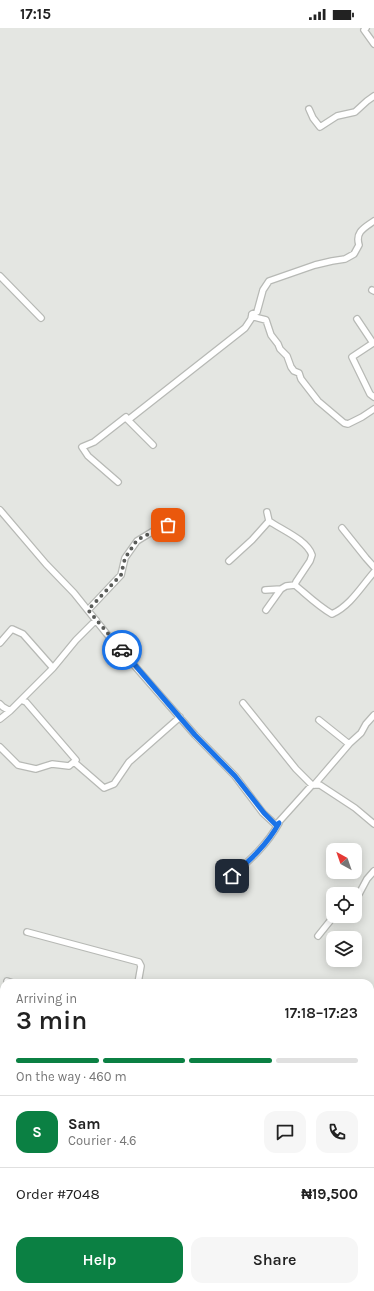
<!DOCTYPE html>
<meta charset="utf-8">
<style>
:root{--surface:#fff;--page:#f6f6f6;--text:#222;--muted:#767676;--line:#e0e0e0;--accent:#0b8043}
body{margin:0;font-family:Karla,sans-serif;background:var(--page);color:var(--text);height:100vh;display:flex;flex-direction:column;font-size:15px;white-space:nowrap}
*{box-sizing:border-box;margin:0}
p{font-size:13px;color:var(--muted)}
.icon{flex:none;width:22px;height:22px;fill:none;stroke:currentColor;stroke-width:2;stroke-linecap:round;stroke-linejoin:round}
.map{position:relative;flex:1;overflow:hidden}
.details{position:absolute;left:0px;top:951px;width:374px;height:312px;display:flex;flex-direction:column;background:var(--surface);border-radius:12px 12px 0 0;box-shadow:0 2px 10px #0003}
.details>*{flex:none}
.needle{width:26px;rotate:320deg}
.buttons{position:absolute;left:326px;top:815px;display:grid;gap:8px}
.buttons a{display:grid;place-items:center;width:36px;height:36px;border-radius:8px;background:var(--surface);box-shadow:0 2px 10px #0003;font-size:20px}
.pin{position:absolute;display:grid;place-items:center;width:34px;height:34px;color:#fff;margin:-17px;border-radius:8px;box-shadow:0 2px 6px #0006}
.courier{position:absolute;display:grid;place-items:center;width:40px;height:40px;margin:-20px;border:3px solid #1a73e8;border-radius:50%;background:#fff;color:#222;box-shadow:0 1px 5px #0007}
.summary em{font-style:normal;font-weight:600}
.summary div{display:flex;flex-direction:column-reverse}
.summary{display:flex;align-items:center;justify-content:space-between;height:68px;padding:0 16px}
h1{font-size:26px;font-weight:600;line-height:30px}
.bar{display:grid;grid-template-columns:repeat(4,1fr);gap:6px 4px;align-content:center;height:48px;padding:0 16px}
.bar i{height:5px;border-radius:3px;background:var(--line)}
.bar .active{background:var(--accent)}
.bar p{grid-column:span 4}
.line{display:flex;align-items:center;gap:10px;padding:0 16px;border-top:1px solid var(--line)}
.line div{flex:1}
.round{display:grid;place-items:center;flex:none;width:42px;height:42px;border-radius:12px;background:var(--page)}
.primary-button{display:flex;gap:8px;margin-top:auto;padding:8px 16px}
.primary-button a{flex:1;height:46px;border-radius:12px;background:var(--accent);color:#fff;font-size:16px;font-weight:600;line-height:46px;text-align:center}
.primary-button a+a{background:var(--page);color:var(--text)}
.status{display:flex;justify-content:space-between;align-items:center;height:28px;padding:0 20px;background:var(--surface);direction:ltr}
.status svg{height:11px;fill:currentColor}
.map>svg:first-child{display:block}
</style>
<div class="status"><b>17:15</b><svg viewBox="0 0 49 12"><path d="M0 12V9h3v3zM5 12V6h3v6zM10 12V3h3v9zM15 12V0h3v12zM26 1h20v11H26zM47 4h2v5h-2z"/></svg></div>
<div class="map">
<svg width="374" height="1263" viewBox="0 0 374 1263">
<rect width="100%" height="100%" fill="#e4e6e2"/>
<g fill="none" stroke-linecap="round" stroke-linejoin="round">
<defs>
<path id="street" d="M 366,0 L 364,2 L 374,16
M 309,81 L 313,90 L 320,99 L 337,88 L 355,84 L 367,73 L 374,68
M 0,248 L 41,290
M 372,262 L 374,263
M 252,286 L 254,289 L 266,292 L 271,307 L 278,316 L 280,321 L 287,328 L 291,339 L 294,343 L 299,345 L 301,351 L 318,373 L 344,395 L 348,396 L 362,389 L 374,381
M 357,291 L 373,315 L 352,329 L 370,366 L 374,369
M 128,392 L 153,417
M 118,454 L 88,428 L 82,419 L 94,414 L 126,389 L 128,392 L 245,300 L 251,291 L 252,286 L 257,284 L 263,262 L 269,253 L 315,237 L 332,233 L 345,231 L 354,226 L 359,217 C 355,204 364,200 374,193
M 0,482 L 46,536 L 74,565 L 106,605 L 195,707 L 235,748 L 263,785 L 276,797 L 312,757 L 320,757 L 355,780 L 374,796
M 269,493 C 282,502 307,512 312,527 L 310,533 L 296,554 L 295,557 C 307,567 318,578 332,586 C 350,578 361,559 374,544
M 342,500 L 366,530 L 374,539
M 229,533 L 252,512 L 269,493 L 267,484
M 265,562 L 281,561
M 88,582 L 121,547 L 125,530 L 137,513 L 155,502 L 168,497
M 266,582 L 281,561 L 286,558 L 295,557
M 0,615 L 12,601 L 23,606 L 53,640 L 21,672
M 53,640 L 76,612 L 96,592
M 243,675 L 296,741 L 312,757
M 0,676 L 3,679 L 10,683 L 21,672 L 26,674 L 76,732 L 69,738 L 52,736 L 36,741 L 18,737 L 0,719
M 0,691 L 10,683
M 319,692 L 349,716
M 74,734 L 104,760 L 114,756 L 129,734 L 180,689
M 314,757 L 350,715 L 361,705 L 366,696 L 374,687
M 232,848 C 250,832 267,817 279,795
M 355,867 L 359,866 L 367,851 L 374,843
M 27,904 L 139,934 L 141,938 L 138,955
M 318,908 L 334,888
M 7,953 L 13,955
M 0,1010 L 4,1011
M 0,1044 L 4,1030
M 0,1184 L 4,1185
M 0,1253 L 4,1254
M 25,1259 L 44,1263
M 142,1263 L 143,1259
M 220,1263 L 224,1259"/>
</defs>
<!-- street casing -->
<use href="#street" stroke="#b7b9b5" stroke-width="8"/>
<!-- street -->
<use href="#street" stroke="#fff" stroke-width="5.5"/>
</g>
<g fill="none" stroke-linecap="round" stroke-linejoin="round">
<!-- done -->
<path stroke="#5a5c59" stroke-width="4" stroke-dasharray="0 7.2" d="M 122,622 L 88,582 L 121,547 L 125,530 L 137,512 L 156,502 L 168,497"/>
<!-- route -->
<path stroke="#1a73e8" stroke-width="5" d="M 122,622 L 195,707 L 235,748 L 264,785 L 276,797 L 279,795 C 267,817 250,832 232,848"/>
</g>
</svg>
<div class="buttons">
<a><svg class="needle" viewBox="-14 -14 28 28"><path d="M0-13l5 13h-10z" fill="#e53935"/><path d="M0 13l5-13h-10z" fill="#767676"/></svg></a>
<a><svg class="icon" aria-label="locate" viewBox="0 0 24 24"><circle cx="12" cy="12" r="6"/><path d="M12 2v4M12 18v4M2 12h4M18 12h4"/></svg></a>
<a><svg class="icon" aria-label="layers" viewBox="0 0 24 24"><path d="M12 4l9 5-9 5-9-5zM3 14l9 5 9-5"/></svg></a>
</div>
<div class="pin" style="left:168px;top:497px;background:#ea580c"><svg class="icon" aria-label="bag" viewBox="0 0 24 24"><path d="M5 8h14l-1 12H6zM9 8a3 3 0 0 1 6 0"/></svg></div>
<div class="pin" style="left:232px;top:848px;background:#1f2937"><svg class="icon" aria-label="home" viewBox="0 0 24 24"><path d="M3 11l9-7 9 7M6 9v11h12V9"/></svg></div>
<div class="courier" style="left:122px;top:622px"><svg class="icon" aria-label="car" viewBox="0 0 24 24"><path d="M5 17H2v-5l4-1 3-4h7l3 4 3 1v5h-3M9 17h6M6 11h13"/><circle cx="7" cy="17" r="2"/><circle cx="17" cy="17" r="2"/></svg></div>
<section class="details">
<div class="summary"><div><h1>3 min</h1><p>Arriving in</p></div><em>17:18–17:23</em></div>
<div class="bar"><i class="active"></i><i class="active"></i><i class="active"></i><i></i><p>On the way · 460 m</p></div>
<div class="line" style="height:72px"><b class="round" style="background:var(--accent);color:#fff">S</b><div><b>Sam</b><p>Courier · 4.6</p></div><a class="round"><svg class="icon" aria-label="chat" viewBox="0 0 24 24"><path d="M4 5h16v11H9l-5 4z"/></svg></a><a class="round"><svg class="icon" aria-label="phone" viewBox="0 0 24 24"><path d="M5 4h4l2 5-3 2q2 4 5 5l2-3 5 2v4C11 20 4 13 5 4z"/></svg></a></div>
<div class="line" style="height:52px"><div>Order #7048</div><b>₦19,500</b></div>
<div class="primary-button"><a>Help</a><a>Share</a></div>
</section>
</div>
